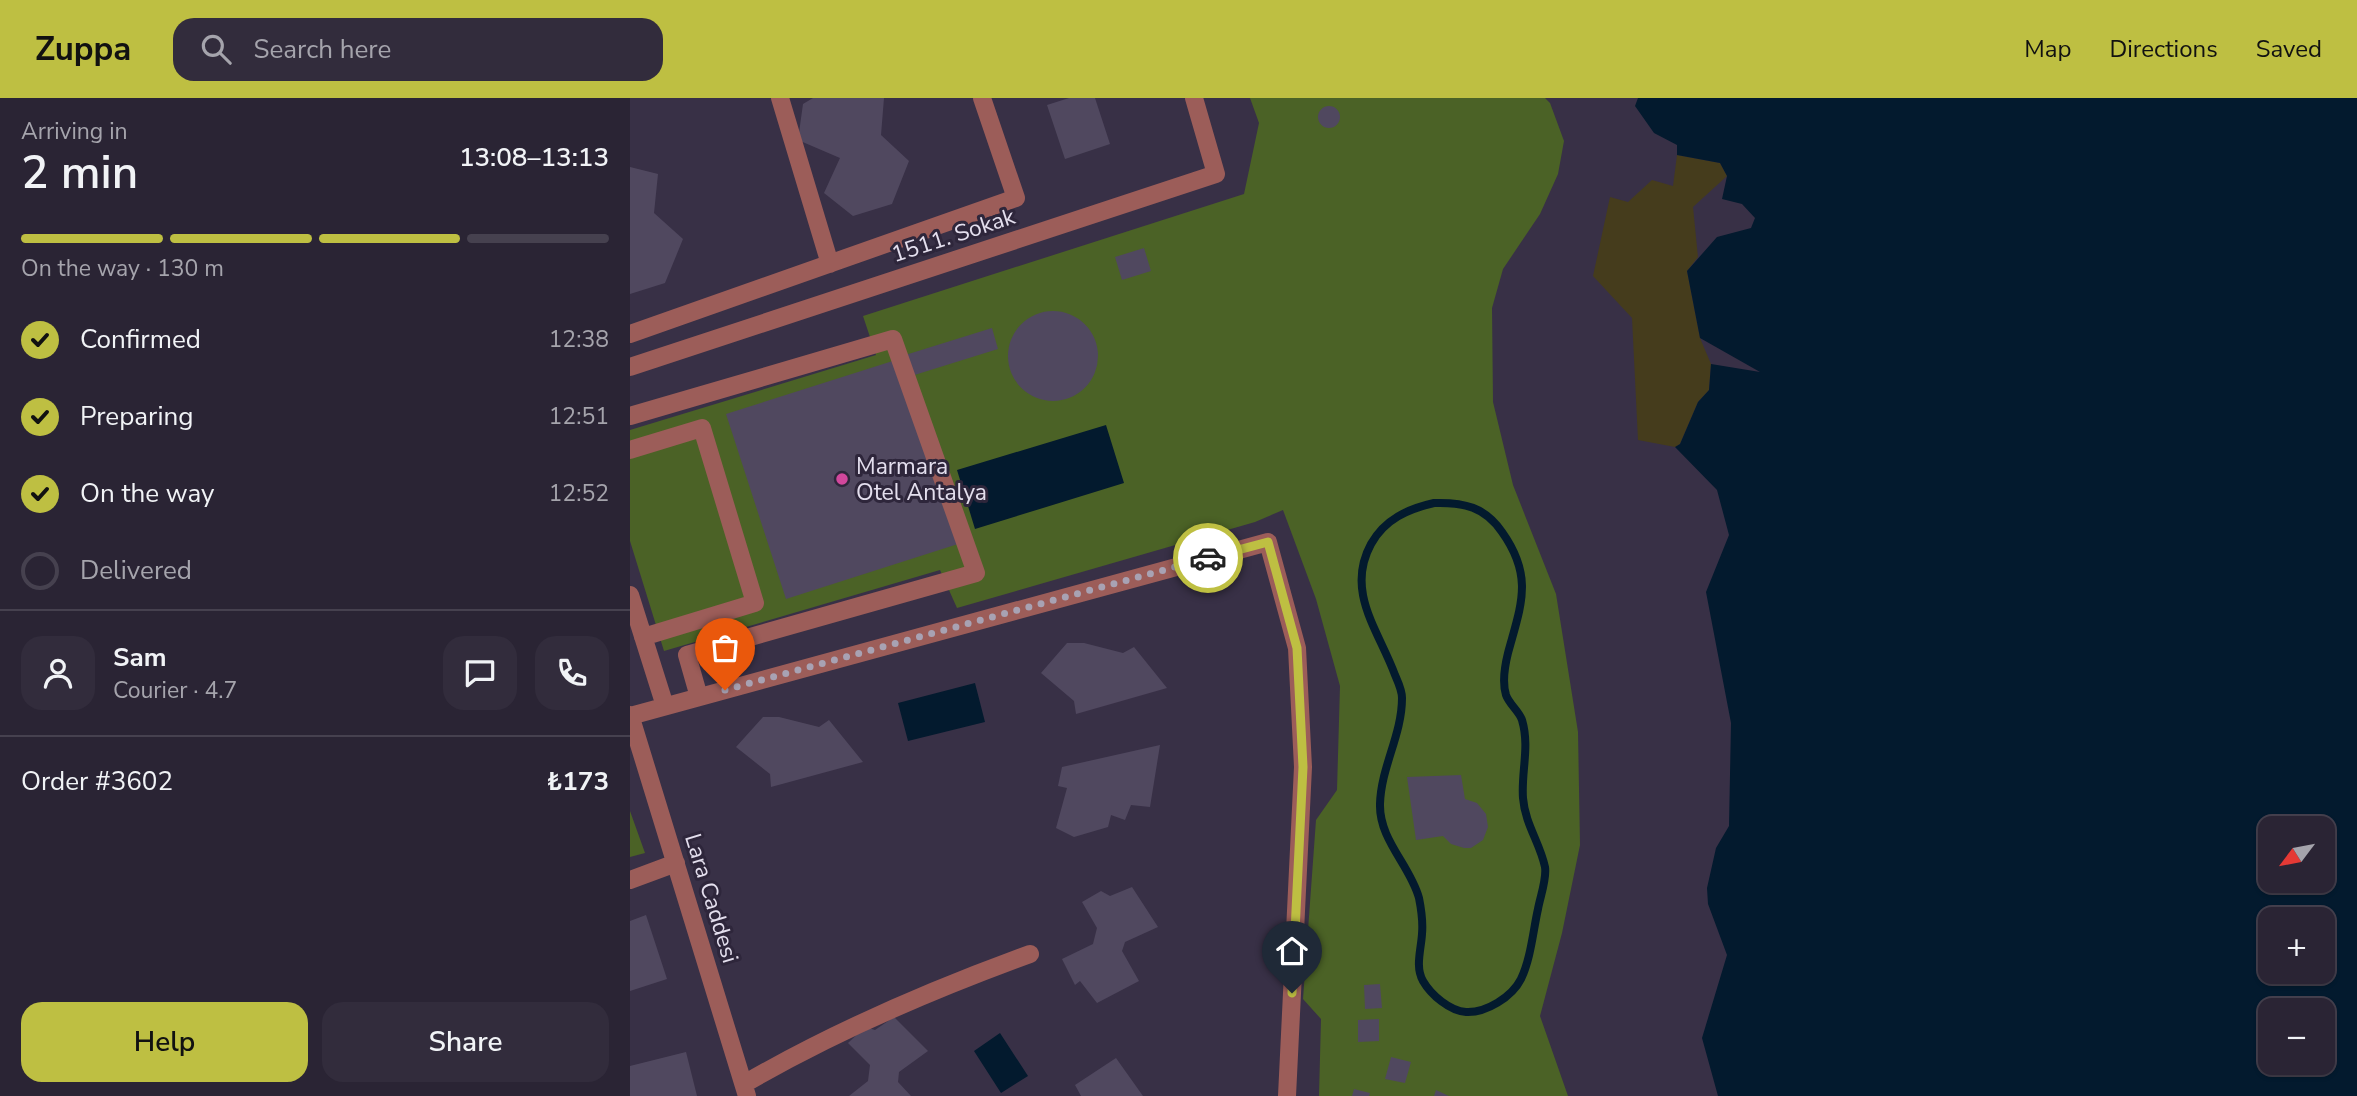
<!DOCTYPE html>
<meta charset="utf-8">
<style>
:root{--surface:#2a2434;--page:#322c3c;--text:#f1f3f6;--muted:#a5a4ac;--line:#46414f;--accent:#bebf42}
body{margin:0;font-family:"Nunito Sans",sans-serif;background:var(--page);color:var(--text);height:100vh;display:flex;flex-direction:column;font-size:26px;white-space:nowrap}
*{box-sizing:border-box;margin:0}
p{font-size:23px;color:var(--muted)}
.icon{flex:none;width:38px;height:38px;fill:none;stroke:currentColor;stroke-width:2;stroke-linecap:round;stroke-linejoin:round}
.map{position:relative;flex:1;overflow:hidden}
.sheet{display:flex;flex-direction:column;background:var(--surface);width:630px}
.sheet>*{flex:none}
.needle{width:46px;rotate:238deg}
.tools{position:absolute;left:1628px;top:718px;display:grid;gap:14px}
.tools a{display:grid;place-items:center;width:77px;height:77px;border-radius:14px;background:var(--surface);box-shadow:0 2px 5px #0004,0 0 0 2px var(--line);font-size:35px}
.pin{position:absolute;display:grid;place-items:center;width:60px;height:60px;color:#fff;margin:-72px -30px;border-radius:50% 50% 50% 0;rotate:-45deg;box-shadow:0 0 7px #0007}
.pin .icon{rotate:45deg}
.courier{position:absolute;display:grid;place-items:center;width:70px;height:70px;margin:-35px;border:5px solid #bebf42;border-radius:50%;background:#fff;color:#222;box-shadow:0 2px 9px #0007}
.summary em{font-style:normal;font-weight:600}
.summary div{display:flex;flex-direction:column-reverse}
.summary{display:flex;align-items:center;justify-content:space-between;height:119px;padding:0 21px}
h1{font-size:46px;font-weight:600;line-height:52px}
.bar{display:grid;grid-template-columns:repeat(4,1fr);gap:10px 7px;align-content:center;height:84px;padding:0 21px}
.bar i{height:9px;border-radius:5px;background:var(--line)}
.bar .selected{background:var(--accent)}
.bar p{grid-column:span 4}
.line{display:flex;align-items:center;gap:18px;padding:0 21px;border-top:2px solid var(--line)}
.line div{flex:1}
.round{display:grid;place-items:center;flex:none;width:74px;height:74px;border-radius:21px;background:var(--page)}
ol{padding:0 21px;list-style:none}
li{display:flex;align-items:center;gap:21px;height:77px}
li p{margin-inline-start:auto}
li .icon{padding:7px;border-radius:50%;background:var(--accent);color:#111;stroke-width:4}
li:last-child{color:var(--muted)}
li i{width:38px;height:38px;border:4px solid var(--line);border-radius:50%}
.cta{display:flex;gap:14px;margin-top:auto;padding:14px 21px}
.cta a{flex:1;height:80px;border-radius:21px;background:var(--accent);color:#111;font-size:28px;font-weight:600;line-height:80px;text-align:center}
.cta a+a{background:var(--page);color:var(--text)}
header{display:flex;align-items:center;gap:42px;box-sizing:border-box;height:98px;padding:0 35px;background:var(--accent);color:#111}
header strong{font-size:33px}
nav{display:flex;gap:38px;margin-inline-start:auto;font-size:24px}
.search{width:490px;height:63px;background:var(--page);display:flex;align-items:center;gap:18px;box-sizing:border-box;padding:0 24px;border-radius:21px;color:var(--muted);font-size:26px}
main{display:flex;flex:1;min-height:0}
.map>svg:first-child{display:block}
</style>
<header>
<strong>Zuppa</strong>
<div class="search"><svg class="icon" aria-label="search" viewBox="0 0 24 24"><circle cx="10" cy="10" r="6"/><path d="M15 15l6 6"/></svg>Search here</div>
<nav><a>Map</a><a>Directions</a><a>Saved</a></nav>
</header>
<main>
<section class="sheet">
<div class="summary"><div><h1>2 min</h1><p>Arriving in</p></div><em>13:08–13:13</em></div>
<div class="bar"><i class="selected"></i><i class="selected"></i><i class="selected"></i><i></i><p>On the way · 130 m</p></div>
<ol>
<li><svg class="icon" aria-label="check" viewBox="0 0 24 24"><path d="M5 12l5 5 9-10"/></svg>Confirmed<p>12:38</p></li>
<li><svg class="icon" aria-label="check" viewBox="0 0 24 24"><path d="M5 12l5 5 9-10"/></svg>Preparing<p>12:51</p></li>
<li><svg class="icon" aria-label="check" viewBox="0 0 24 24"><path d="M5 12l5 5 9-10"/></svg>On the way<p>12:52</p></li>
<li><i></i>Delivered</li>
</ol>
<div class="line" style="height:126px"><a class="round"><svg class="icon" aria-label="person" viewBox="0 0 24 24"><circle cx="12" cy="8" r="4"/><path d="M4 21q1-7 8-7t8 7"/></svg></a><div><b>Sam</b><p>Courier · 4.7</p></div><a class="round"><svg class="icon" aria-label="chat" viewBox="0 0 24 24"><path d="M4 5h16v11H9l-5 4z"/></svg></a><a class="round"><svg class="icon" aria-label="phone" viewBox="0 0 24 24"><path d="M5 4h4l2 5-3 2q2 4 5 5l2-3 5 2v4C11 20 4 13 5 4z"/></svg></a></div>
<div class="line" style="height:91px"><div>Order #3602</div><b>₺173</b></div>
<div class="cta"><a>Help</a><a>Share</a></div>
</section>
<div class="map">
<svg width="1727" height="998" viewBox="0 0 1727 998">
<rect width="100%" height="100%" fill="#383046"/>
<!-- green -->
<path fill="#4b6226" d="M 620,0 L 915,0 L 920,5 L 934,43 L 928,76 L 910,116 L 873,171 L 862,210 L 863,304 L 883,387 L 926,496 L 948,634 L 950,747 L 932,835 L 910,918 L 938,998 L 689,998 L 691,921 L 673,901 L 686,722 L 707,692 L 710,588 L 686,501 L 653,412 L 625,424 L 327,510 L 310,472 L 34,553 L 0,443 L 0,332 L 246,257 L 233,218 L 614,96 L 629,25 Z
M 0,713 L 15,755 L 0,759 Z"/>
<!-- sand -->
<path fill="#453c1c" d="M 1047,57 L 1090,65 L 1097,78 L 1063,109 L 1068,159 L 1057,173 L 1070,240 L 1081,266 L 1079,292 L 1068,304 L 1050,346 L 1045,349 L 1008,342 L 1002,220 L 963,178 L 980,99 L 998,104 L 1022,82 L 1043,88 Z"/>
<!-- water -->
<path fill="#031a2e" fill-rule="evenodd" d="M 1008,0 L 1727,0 L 1727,998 L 1088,998 L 1072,940 L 1097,857 L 1078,806 L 1077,790 L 1086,750 L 1099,728 L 1101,625 L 1076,494 L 1099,437 L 1087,392 L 1045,349 L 1050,346 L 1068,304 L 1079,292 L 1081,266 L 1130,274 L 1070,240 L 1057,173 L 1087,139 L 1121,130 L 1125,120 L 1112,106 L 1092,101 L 1097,78 L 1090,65 L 1047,57 L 1047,47 L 1024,35 L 1005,8 ZM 1640,730 L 1692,730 L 1692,782 L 1640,782 ZM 1640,821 L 1692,821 L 1692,873 L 1640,873 ZM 1640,912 L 1692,912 L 1692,964 L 1640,964 Z
M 476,327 L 494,385 L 345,431 L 327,372 Z
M 345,585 L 355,624 L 278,643 L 268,605 Z
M 370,935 L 398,978 L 371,995 L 344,953 Z"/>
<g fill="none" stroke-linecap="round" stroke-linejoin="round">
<!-- stream -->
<path stroke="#031a2e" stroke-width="8" d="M 804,405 C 834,404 855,409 872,434 C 904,479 891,507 878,555 C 875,567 872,584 876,597 C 879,606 889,613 892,622 C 900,649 891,674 893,700 C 895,726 910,745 915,769 C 917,781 910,799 908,811 C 903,833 901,860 891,881 C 882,899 856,915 836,914 C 820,913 801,897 793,883 C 785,869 791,852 792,836 C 793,825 791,810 789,800 C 780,767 749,742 750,706 C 751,669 772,637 772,600 C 772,592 768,584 765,577 C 749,533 715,494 741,446 C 755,421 778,411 804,405 Z"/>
</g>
<!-- building -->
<path fill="#50485f" d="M 183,0 L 254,0 L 251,37 L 279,63 L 262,106 L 223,118 L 194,95 L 210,60 L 168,42 L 173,6 Z
M 439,0 L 465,0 L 480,46 L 435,61 L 417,7 Z
M688 19a11 11 0 1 1 22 0a11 11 0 1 1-22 0Z
M 0,69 L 28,76 L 24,115 L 53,141 L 35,185 L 0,196 Z
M 514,150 L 521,173 L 492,182 L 485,159 Z
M378 258a45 45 0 1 1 90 0a45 45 0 1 1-90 0Z
M 362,230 L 368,251 L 278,279 L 272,258 Z
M 269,261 L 328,446 L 156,501 L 96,316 Z
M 437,545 L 454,545 L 493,555 L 504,549 L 537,590 L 446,616 L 444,603 L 411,575 Z
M 133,619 L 149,619 L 189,629 L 199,622 L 233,664 L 141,689 L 140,676 L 106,649 Z
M 530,647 L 520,709 L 501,707 L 495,722 L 481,717 L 478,729 L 444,739 L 426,730 L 437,690 L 428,688 L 432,669 Z
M 831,677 L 835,701 L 847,705 L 856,716 L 858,729 L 853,742 L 841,750 L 834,750 L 821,746 L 813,738 L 786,742 L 777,679 Z
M 502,789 L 528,829 L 495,844 L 492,853 L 509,883 L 467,905 L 450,883 L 445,887 L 432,861 L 463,846 L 467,830 L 452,804 L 471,793 L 480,798 Z
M 16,817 L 37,881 L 0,893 L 0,823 Z
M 750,886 L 752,910 L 735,911 L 734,887 Z
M 264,919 L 298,953 L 269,974 L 268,984 L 281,998 L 219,998 L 238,983 L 240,967 L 218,945 L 235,929 L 245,932 Z
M 749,921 L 749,943 L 728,944 L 728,922 Z
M 56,954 L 67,998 L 0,998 L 0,968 Z
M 761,959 L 781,964 L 775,985 L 755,981 Z
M 486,960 L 513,998 L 451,998 L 445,987 Z
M 724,991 L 740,995 L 739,998 L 722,998 Z
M 806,992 L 819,998 L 804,998 Z"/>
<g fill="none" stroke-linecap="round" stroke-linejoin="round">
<!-- minor -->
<path stroke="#9c5d59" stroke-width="18" d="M 150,0 L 200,166
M 0,236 L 386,100 L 352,0
M 0,269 L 586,76 L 564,0
M 0,318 L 263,241 L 346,475 L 57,557 L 69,599
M 0,352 L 72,330 L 125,505 L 13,539
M 0,497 L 35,608
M 0,617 L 117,998
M 0,618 L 638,444 L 667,550 L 673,669 L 657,998
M 0,782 L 46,765
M 114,986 C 205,933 301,892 400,856"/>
</g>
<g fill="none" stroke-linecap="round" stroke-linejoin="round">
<!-- done -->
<path stroke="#a8a2b3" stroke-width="7" stroke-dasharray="0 12.6" d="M 95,592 L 578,460"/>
<!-- route -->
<path stroke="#bebf42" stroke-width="9" d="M 578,460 L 638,444 L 667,550 L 673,669 L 662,895"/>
</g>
<!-- markers -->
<circle fill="#d1479c" stroke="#2e263b" stroke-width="2.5" cx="212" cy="381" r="7"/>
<g text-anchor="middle" stroke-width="6" stroke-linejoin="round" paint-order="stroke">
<!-- street labels -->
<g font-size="23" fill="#e4dfee" stroke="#2e263b">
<text transform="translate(323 137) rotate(-18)" y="8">1511. Sokak</text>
<text transform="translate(82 800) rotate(73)" y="8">Lara Caddesi</text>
</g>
<!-- poi labels -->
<g font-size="23" fill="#e4dfee" stroke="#2e263b" text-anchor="start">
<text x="226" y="376">Marmara<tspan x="226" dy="26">Otel Antalya</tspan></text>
</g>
</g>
</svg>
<div class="tools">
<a><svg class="needle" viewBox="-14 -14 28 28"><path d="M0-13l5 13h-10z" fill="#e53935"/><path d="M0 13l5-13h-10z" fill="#a5a4ac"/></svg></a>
<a>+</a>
<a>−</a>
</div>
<div class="pin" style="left:95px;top:592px;background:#ea580c"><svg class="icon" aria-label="bag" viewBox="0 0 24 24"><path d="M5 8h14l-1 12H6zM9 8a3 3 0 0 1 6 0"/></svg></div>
<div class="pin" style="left:662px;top:895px;background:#1f2937"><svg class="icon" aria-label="home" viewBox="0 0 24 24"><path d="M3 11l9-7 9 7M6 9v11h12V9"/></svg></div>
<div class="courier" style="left:578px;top:460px"><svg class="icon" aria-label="car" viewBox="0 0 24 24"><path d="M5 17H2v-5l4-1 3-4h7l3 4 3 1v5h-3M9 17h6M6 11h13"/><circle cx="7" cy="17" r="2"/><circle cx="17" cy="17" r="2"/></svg></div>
</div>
</main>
